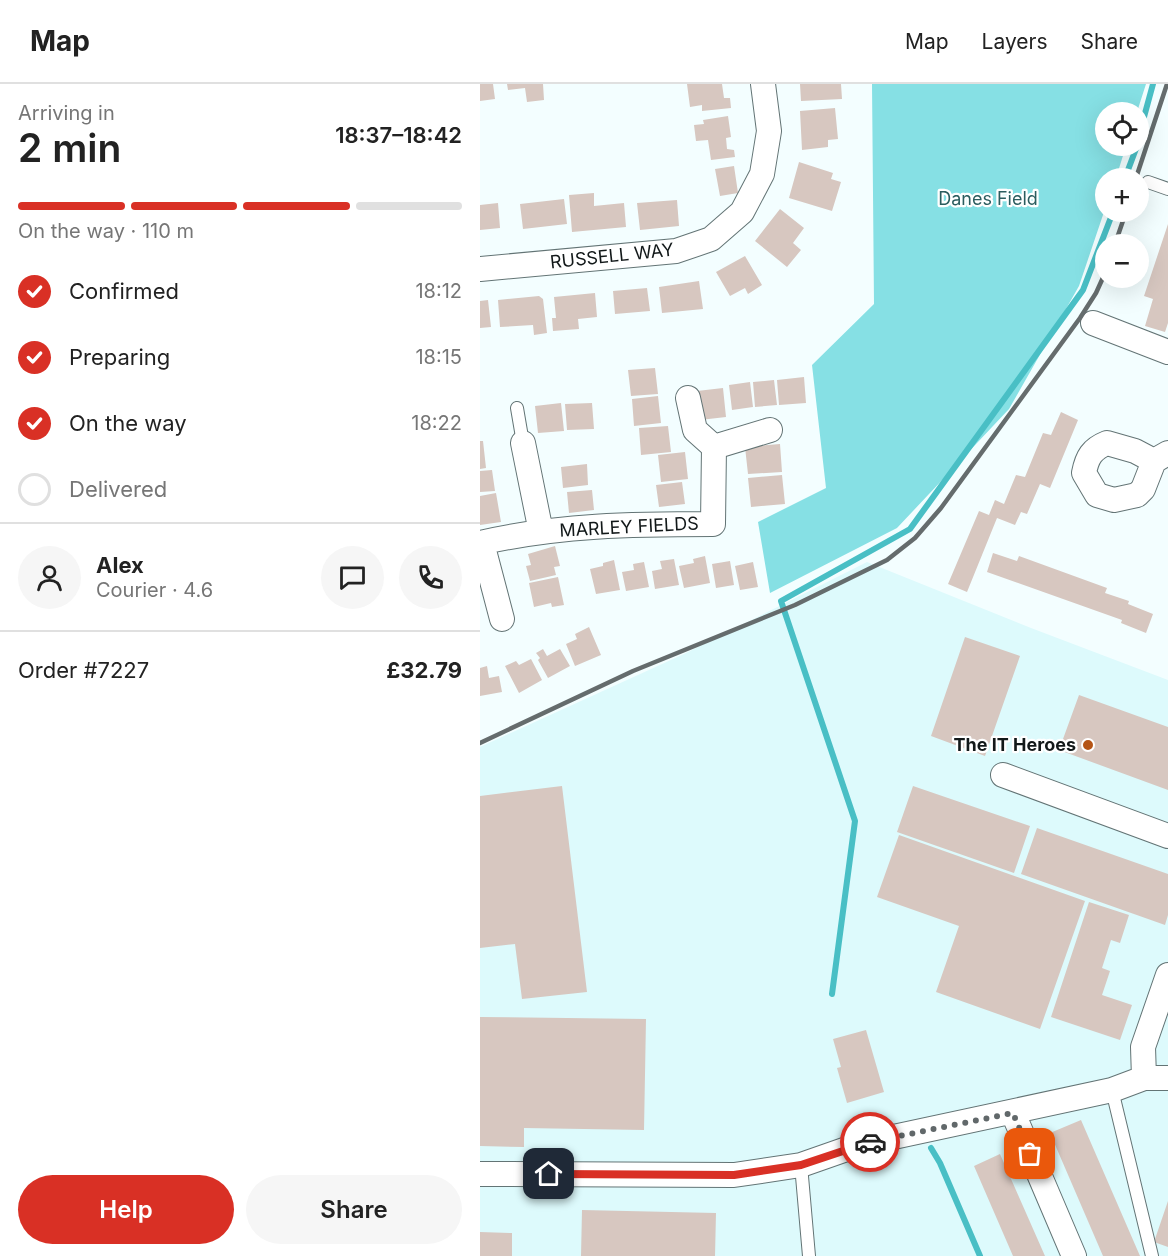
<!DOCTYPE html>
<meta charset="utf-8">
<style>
:root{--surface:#fff;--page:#f6f6f6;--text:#222;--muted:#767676;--line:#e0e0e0;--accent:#d93025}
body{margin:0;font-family:Inter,sans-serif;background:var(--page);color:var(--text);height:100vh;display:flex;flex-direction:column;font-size:22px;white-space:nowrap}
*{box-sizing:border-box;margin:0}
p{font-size:20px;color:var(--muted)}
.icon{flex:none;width:33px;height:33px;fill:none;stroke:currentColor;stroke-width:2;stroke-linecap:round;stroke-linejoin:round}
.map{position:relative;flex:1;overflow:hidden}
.panel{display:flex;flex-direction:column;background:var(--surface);width:480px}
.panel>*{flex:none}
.tools{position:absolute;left:615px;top:18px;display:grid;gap:12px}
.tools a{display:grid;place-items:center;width:54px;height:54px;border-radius:50%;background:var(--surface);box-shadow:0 6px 24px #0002;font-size:30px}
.pin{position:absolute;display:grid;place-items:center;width:51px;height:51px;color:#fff;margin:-26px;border-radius:12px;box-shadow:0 3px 9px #0006}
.courier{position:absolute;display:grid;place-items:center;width:60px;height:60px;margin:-30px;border:4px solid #d93025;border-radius:50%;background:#fff;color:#222;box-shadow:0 2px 8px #0007}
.head em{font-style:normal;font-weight:600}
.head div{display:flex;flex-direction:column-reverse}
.head{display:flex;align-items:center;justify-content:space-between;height:102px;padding:0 18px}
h1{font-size:39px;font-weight:600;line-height:45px}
.bar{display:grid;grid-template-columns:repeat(4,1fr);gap:9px 6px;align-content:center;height:72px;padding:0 18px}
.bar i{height:8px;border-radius:4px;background:var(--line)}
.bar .current{background:var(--accent)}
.bar p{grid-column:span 4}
.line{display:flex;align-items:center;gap:15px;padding:0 18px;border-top:2px solid var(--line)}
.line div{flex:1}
.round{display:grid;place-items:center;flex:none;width:63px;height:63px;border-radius:32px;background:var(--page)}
ol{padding:0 18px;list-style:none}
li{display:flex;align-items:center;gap:18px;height:66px}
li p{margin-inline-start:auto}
li .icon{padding:6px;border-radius:50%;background:var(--accent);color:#fff;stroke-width:4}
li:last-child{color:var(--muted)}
li i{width:33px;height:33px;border:3px solid var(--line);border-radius:50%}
.button{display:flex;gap:12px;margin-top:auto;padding:12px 18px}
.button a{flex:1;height:69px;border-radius:36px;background:var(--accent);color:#fff;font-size:24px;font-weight:600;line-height:69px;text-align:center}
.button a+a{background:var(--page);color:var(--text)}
header{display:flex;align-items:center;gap:36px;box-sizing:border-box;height:84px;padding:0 30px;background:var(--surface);border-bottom:2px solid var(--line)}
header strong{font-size:28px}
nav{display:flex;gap:33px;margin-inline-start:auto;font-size:21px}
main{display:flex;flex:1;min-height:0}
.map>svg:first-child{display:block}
</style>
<header>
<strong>Map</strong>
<nav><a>Map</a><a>Layers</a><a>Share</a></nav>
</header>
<main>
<section class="panel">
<div class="head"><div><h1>2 min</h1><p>Arriving in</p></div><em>18:37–18:42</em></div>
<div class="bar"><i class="current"></i><i class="current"></i><i class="current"></i><i></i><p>On the way · 110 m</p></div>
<ol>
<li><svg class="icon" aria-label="check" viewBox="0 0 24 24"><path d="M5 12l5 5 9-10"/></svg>Confirmed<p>18:12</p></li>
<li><svg class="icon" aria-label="check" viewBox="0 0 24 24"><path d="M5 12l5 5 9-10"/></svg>Preparing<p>18:15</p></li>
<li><svg class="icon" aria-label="check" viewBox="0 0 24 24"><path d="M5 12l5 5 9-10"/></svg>On the way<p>18:22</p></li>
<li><i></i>Delivered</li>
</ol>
<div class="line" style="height:108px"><a class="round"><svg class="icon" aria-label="person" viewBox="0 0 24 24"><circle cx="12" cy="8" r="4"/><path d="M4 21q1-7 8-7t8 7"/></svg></a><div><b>Alex</b><p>Courier · 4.6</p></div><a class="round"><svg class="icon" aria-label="chat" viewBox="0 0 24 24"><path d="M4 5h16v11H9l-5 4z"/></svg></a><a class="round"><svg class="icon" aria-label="phone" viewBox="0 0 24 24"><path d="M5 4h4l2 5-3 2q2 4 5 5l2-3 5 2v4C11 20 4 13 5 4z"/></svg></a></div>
<div class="line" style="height:78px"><div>Order #7227</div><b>£32.79</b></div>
<div class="button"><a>Help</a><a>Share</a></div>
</section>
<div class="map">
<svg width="688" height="1172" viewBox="0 0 688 1172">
<rect width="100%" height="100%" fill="#f3feff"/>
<!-- built -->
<path fill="#ddfafc" d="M 387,478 L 551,544 L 688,596 L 688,1172 L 0,1172 L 0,663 L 204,570 Z"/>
<!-- green -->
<path fill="#86e0e4" d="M 392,0 L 666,0 L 657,28 L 626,28 L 626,62 L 646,62 L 636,94 L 626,94 L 625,125 L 599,202 L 529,325 L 417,444 L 290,509 L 278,438 L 346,404 L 332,281 L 394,220 Z"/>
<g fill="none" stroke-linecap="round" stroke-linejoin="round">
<!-- stream -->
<path stroke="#49bfc5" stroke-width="6" d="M 658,55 L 673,0
M 645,94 L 657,62
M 352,910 L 375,737 L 301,517 L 430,445 L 603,206 L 633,128
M 451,1064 L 460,1079 L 500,1172"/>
</g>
<!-- building -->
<path fill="#d7c7c0" d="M 0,0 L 13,0 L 15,15 L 0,17 Z
M 27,0 L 63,0 L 64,16 L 47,18 L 45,4 L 28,6 Z
M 207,0 L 242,0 L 244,14 L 250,14 L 251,24 L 222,27 L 222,21 L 210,23 Z
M 320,0 L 361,0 L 362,15 L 321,17 Z
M 355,24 L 358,55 L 348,56 L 348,63 L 322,66 L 320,27 Z
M 248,32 L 251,53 L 246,54 L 247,65 L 254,66 L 255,73 L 231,76 L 228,56 L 216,57 L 214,41 L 224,40 L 223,36 Z
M 319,78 L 353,89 L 351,95 L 361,98 L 352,127 L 309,114 Z
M 254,82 L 258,109 L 240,112 L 235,85 Z
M 114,109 L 114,122 L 144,119 L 146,143 L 92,148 L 89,111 Z
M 84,115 L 87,140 L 43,145 L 40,120 Z
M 197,116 L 199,142 L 160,146 L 157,119 Z
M 18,119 L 20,144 L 0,146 L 0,121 Z
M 300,125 L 324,144 L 313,159 L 321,166 L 307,183 L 275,157 Z
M 688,140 L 688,239 L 685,248 L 665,242 L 673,215 L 664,212 Z
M 265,172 L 282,201 L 268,210 L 265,204 L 250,212 L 236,188 Z
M 219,197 L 223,225 L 182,229 L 179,203 Z
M 167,204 L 170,227 L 135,230 L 133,207 Z
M 115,209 L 117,233 L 98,235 L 99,245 L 73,247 L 72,234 L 76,234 L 74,213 Z
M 59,212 L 63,215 L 67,249 L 54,251 L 53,241 L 20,243 L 18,216 Z
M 8,216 L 11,243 L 0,244 L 0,217 Z
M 175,284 L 178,310 L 151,312 L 148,286 Z
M 324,293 L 326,319 L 299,321 L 297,296 Z
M 294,296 L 297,321 L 275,323 L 273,298 Z
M 270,298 L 273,323 L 252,326 L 249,301 Z
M 243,304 L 246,333 L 220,336 L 217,307 Z
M 178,312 L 181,339 L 154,342 L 152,315 Z
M 81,319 L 84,347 L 58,349 L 55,322 Z
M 112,319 L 114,345 L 87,346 L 85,320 Z
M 581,328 L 598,336 L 570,404 L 560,400 L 547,430 L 541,428 L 535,441 L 517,434 L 487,508 L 468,500 L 499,427 L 509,431 L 515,416 L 524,420 L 536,391 L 545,393 L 563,349 L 571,351 Z
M 188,342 L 191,368 L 161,371 L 159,344 Z
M 0,357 L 3,357 L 6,384 L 0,385 Z
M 300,360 L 302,388 L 268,390 L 265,363 Z
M 205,368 L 208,395 L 181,398 L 178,371 Z
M 107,380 L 108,401 L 83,404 L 81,383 Z
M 12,386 L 15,407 L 0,408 L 0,387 Z
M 302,391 L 305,420 L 271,423 L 268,394 Z
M 202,398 L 205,420 L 179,423 L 176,401 Z
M 112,406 L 114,426 L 89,429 L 87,408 Z
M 16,409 L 21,438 L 0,441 L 0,412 Z
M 75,462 L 80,482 L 74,483 L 76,491 L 50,497 L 46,482 L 51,481 L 48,470 Z
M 513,469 L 537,477 L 539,472 L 627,504 L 625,509 L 649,517 L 648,520 L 673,530 L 666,549 L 641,539 L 642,536 L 507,488 Z
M 225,472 L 230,499 L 204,504 L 199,482 L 214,479 L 213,475 Z
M 194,475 L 199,501 L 175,505 L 172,487 L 182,485 L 180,477 Z
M 134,476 L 140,506 L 116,510 L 110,485 L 123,482 L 123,479 Z
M 250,477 L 254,501 L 236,504 L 232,480 Z
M 164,478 L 169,503 L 146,507 L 142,488 L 154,486 L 153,480 Z
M 273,478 L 278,503 L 260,506 L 255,482 Z
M 78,493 L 84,521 L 72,523 L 71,519 L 54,523 L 49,499 Z
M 109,543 L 121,571 L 95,582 L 86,560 L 97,555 L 95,550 Z
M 485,553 L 540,572 L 505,672 L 451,652 Z
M 63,565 L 67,572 L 80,565 L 90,582 L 68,594 L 58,576 L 60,574 L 56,569 Z
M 51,575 L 62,596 L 39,609 L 25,582 L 36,577 L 39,581 Z
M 7,582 L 9,594 L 19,592 L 22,608 L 0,612 L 0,584 Z
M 599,611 L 688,643 L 688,706 L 579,666 Z
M 82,702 L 107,908 L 42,915 L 35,860 L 0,864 L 0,712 Z
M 433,702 L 550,742 L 534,789 L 417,748 Z
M 557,744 L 688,790 L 688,831 L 685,841 L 541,790 Z
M 419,751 L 605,817 L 560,945 L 456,908 L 479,842 L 397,813 Z
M 609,818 L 649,831 L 640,859 L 631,856 L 622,884 L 630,887 L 622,911 L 652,921 L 640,956 L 571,933 Z
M 0,933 L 166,935 L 164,1046 L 44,1044 L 44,1063 L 0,1062 Z
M 386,946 L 404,1008 L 367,1019 L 357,984 L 361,983 L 353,955 Z
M 601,1036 L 660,1172 L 623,1172 L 570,1049 Z
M 520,1070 L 565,1172 L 533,1172 L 494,1082 Z
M 688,1117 L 688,1163 L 674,1158 Z
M 102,1126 L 236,1129 L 235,1172 L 101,1172 Z
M 0,1148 L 32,1149 L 32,1172 L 0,1172 Z"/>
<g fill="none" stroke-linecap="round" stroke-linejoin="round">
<defs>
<path id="lane" d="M 668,98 L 688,105
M 37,324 L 43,359
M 632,1006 L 672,1172
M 321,1081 L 329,1172"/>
<path id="street" d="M 0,185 L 196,167 L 231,155 L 262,128 L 282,90 L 289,47 L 283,0
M 613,239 L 688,268
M 208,314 L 215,346 L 234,363
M 43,359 L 61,448
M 674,377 L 655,367 L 627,359 C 612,365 607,373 604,389 L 617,411 L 634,416 L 657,411 L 663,405 L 674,377 L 688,369
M 0,459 C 78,441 154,440 233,440 L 234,363 L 290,346
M 2,459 L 22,535
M 523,691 L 688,752
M 664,994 L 663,963 L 688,891
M 533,1029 L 594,1172
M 0,1090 L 254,1091 L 321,1081 L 381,1060 L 632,1006 L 664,994 L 688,994"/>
</defs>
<!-- lane casing -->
<use href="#lane" stroke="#637475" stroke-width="14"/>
<!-- street casing -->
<use href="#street" stroke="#637475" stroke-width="26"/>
<!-- lane -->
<use href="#lane" stroke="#fff" stroke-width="12"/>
<!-- street -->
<use href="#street" stroke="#fff" stroke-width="24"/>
<!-- rail -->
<path stroke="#656c6d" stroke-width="4.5" d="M 656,94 L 687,0
M 635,160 L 646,128
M 0,659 L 153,587 L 315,521 L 407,476 L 435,454 L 461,424 L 600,234 L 616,209 L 626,187"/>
</g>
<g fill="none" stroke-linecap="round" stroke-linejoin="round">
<!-- done -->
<path stroke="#61686a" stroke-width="6" stroke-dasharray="0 10.8" d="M 390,1058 L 533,1029 L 550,1070"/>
<!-- route -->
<path stroke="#d93025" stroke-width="8" d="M 69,1090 L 254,1091 L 321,1081 L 390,1058"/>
</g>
<!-- markers -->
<circle fill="#b55415" stroke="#fff" stroke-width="2" cx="608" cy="661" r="6"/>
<g text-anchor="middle" stroke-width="4.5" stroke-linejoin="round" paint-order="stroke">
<!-- park labels -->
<g font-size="18" fill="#2b5d5f" stroke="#fff">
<text x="508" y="121">Danes Field</text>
</g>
<!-- street labels -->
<g font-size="18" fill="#121819" stroke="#fff">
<text transform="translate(132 172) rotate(-6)" y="6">RUSSELL WAY</text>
<text transform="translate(149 443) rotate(-3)" y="6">MARLEY FIELDS</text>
</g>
<!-- poi labels -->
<g font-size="18" font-weight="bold" fill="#121819" stroke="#fff" text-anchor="end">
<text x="596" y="667">The IT Heroes</text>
</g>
</g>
</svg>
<div class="tools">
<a><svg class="icon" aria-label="locate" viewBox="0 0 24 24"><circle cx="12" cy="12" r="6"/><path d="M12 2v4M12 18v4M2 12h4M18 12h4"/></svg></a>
<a>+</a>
<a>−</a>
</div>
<div class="pin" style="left:550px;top:1070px;background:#ea580c"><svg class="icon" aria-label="bag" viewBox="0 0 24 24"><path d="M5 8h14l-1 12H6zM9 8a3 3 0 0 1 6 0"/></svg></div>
<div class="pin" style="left:69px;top:1090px;background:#1f2937"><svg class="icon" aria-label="home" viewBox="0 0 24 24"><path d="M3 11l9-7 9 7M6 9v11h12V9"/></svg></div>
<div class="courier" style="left:390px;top:1058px"><svg class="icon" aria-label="car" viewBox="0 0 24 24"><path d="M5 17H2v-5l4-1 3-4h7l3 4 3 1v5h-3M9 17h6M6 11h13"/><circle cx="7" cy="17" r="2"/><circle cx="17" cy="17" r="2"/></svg></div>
</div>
</main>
